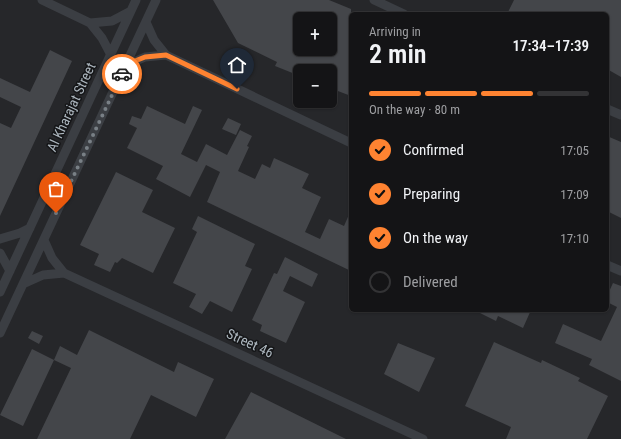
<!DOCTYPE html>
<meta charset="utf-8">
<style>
:root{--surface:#141416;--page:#212123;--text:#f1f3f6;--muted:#9d9ea1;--line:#333335;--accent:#ff8331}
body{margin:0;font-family:"Roboto Condensed",sans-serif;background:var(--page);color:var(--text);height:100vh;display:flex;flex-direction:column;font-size:15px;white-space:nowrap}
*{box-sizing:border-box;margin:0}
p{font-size:13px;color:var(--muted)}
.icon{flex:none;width:22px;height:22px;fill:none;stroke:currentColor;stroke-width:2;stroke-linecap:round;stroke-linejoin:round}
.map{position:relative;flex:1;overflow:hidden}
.panel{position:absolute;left:349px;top:12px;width:260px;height:300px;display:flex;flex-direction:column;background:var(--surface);border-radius:6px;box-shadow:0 1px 3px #0004,0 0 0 1px var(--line)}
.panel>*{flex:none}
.fabs{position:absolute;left:293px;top:12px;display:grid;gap:8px}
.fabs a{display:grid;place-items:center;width:44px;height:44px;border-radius:6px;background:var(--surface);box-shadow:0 1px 3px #0004,0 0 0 1px var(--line);font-size:20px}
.pin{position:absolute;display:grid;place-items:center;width:34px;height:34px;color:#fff;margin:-41px -17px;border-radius:50% 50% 50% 0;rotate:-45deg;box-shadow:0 0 4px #0007}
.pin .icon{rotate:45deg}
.courier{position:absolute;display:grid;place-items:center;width:40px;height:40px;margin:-20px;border:3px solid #ff8331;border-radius:50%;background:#fff;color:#222;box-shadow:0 1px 5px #0007}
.head em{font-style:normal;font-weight:600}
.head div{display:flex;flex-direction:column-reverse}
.head{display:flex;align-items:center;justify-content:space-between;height:68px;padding:0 20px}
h1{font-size:26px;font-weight:600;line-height:30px}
.bar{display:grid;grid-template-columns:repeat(4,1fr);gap:6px 4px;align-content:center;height:48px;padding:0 20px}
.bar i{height:5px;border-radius:3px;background:var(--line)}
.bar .current{background:var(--accent)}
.bar p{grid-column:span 4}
ol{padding:0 20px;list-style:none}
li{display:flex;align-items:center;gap:12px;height:44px}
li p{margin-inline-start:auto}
li .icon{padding:4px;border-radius:50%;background:var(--accent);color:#111;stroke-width:4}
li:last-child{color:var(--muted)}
li i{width:22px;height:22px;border:2px solid var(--line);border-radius:50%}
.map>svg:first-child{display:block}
</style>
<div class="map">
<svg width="621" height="439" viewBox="0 0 621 439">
<rect width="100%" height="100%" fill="#1a1b1d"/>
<!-- built -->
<path fill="#26272a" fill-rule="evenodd" d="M 0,0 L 621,0 L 621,439 L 0,439 ZM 351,14 L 607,14 L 607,310 L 351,310 ZM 300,19 L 330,19 L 330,49 L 300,49 ZM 300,71 L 330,71 L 330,101 L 300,101 Z"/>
<!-- building -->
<path fill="#44464a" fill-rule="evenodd" d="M 213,0 L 329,0 L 351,9 L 351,96 L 330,88 L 330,71 L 300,71 L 300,76 L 275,66 L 277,62 L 238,43 ZM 300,19 L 330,19 L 330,49 L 300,49 Z
M 514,0 L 621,0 L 621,77 L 607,69 L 607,14 L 507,14 Z
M 50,50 L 72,61 L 0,216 L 0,123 L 11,128 L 21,107 L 0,97 L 0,78 L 30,92 Z
M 147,106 L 185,124 L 193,106 L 202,110 L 181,154 L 197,162 L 206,144 L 227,155 L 240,130 L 252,136 L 247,146 L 249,147 L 238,171 L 255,179 L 262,164 L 270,168 L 274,158 L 309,174 L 302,188 L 321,197 L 305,232 L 320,239 L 329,219 L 344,226 L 351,210 L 351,271 L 207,202 L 220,172 L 206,165 L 190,197 L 156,179 L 163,166 L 127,148 L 137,128 L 129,124 L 132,116 L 141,119 Z
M 228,118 L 241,124 L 236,135 L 222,129 Z
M 607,136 L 621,142 L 621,218 L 607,211 Z
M 116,172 L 153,190 L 142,212 L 175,228 L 153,273 L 122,258 L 117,263 L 115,262 L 110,272 L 94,265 L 99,254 L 80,245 Z
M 198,216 L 255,244 L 245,266 L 252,269 L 232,312 L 210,301 L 202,314 L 189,307 L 196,294 L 173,283 L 197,232 L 192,229 Z
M 285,257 L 318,274 L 312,287 L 290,276 L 283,291 L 305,302 L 286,343 L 260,331 L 262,325 L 252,320 L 274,273 L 277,274 Z
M 613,283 L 621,286 L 621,381 L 589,365 L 592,359 L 555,343 L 563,324 L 601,341 L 617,307 L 607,302 L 607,296 Z
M 474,310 L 531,310 L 523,328 L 498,316 L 496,321 Z
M 89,330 L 174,372 L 178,362 L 214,379 L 196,417 L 151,395 L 130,439 L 37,439 L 71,368 L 54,360 L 60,346 L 77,355 Z
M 32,331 L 43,336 L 39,344 L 28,338 Z
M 494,342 L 541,363 L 542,360 L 580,378 L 578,381 L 608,396 L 587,439 L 506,439 L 511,427 L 465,406 Z
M 398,343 L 435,358 L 419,392 L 384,374 Z
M 32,349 L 54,360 L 23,426 L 0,415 Z
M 251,392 L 346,439 L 225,439 Z"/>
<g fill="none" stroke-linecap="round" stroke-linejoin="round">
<!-- street -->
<path stroke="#3b3e43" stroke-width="9" d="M 42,0 L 90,23 L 102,38 L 111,55
M 374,0 L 404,14
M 146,22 L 154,40 L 166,55 L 351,143
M 90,23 L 112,21 L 131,11
M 125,66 L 145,57 L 166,55
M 607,109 L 621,115
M 0,239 L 20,233 L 30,228
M 44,240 L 52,258 L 64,273 L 423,439
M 0,253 L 10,271
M 607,265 L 621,271
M 23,284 L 43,275 L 64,273
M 0,292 L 136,0
M 0,333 L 156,0"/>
</g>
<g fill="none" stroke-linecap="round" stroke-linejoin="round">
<!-- done -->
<path stroke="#798086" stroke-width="4" stroke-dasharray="0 7.2" d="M 56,213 L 122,74"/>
<!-- route -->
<path stroke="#ff8331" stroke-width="5" d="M 122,74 L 126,66 L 135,61 L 145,57 L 166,55 L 237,89"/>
</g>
<g text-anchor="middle" stroke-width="3" stroke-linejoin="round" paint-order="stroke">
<!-- street labels -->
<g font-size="14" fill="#acb6be" stroke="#151618">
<text transform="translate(71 107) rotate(-65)" y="5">Al Kharajat Street</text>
<text transform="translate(250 343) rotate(25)" y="5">Street 46</text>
</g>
</g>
</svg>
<div class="fabs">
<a>+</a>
<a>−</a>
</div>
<div class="pin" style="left:56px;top:213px;background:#ea580c"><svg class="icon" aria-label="bag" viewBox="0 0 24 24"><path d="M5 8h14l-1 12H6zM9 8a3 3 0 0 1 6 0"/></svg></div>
<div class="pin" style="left:237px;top:89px;background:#1f2937"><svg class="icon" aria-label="home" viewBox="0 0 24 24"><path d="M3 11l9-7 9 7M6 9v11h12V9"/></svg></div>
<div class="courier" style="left:122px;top:74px"><svg class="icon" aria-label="car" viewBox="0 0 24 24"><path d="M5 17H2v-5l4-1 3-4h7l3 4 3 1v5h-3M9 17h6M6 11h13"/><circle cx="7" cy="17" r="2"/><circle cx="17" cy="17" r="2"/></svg></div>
<section class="panel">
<div class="head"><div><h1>2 min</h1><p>Arriving in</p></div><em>17:34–17:39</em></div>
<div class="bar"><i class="current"></i><i class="current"></i><i class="current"></i><i></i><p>On the way · 80 m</p></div>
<ol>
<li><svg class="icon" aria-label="check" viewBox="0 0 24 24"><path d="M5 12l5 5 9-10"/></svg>Confirmed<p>17:05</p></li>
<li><svg class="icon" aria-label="check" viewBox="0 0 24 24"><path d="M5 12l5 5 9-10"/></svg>Preparing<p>17:09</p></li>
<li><svg class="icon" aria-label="check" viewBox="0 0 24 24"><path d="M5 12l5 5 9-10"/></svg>On the way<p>17:10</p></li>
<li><i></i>Delivered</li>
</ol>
</section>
</div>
